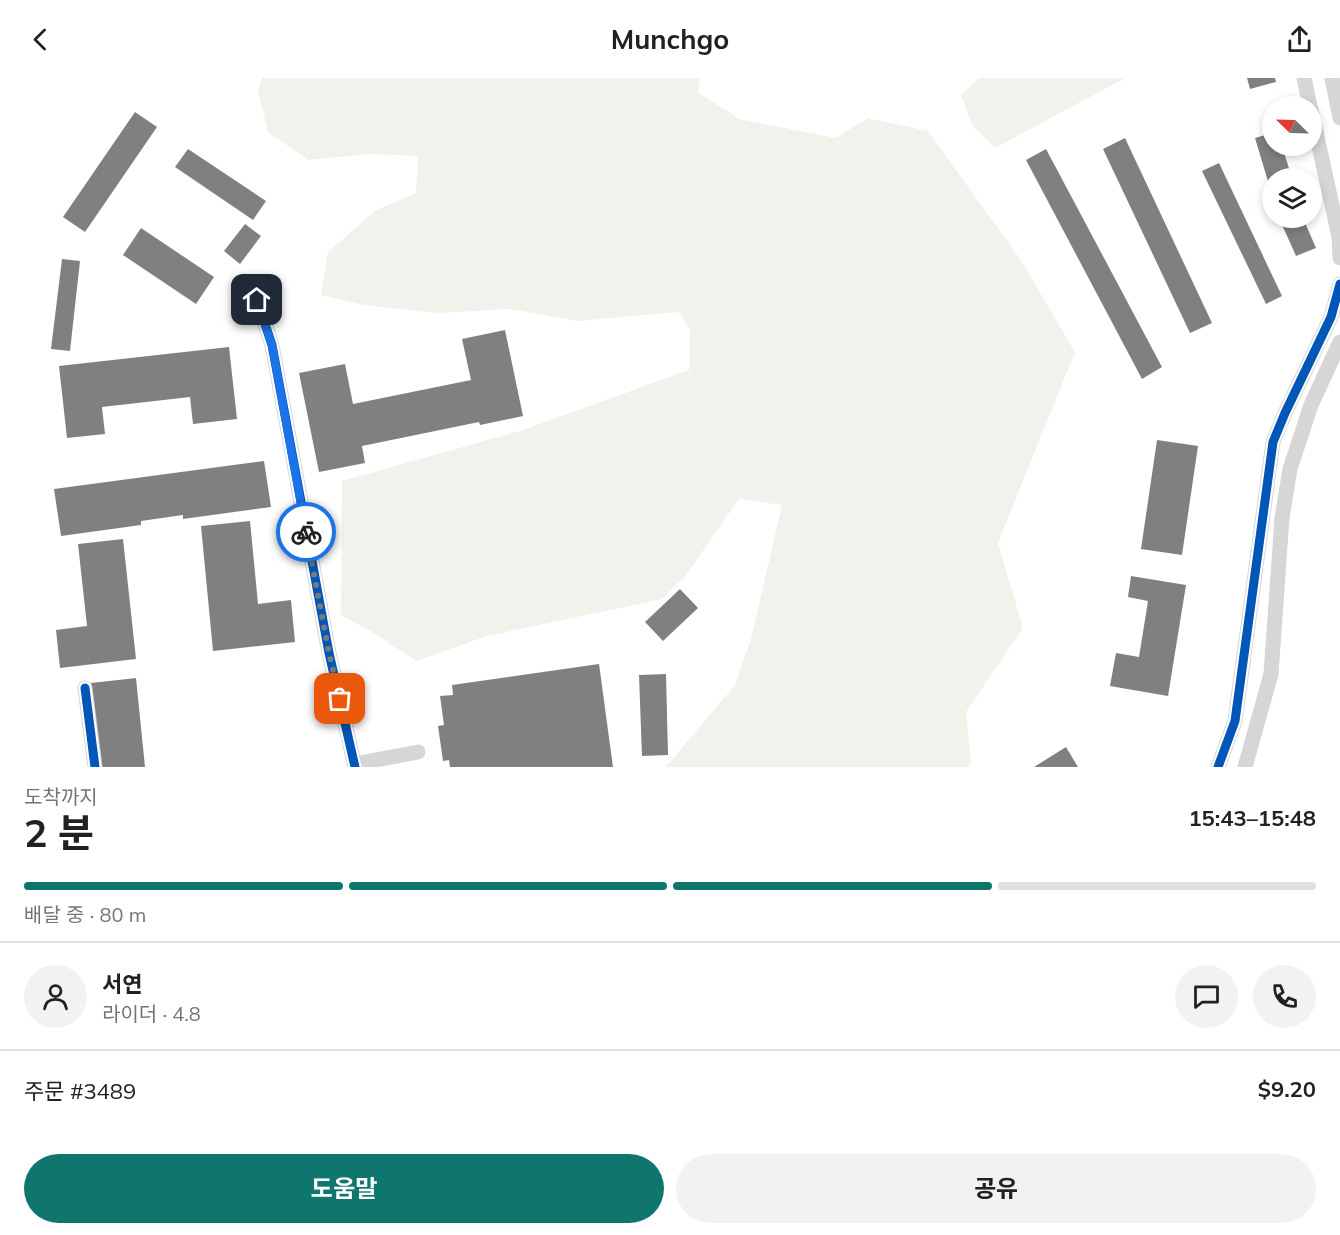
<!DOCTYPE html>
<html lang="ko">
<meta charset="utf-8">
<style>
:root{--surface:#fff;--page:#f2f2f2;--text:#202124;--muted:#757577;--line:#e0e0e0;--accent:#0f766e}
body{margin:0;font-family:Mulish,"Noto Sans KR",sans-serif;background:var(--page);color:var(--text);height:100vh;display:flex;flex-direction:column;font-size:22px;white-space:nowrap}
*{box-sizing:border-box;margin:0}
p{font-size:20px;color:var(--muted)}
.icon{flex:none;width:33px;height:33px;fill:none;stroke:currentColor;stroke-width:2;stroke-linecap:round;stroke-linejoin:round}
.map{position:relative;height:689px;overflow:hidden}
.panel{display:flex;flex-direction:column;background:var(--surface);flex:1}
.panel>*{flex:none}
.needle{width:39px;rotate:293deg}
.tools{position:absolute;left:1262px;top:18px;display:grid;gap:12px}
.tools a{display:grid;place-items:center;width:60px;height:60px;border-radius:50%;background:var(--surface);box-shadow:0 3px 9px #0003;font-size:30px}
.pin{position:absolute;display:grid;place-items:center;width:51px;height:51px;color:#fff;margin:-26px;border-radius:12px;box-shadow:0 3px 9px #0006}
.courier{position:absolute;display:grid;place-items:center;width:60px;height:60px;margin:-30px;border:4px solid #1a73e8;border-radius:50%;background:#fff;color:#222;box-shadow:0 2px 8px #0007}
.summary em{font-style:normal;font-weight:700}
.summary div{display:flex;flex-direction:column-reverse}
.summary{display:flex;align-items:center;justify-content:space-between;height:102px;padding:0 24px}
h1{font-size:39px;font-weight:700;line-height:45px}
.bar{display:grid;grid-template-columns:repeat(4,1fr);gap:9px 6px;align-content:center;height:72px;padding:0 24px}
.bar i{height:8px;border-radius:4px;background:var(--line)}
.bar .current{background:var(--accent)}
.bar p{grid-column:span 4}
.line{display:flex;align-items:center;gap:15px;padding:0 24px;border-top:2px solid var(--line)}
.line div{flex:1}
.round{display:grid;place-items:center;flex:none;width:63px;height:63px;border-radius:32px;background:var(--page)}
.primary-button{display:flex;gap:12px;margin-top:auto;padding:12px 24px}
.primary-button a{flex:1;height:69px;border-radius:36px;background:var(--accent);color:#fff;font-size:24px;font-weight:700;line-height:69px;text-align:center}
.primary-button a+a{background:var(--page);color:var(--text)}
header{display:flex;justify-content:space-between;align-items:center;height:78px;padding:0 24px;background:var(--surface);font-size:27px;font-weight:700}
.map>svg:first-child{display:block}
</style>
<header><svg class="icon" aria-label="back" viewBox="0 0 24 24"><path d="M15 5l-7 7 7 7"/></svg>Munchgo<svg class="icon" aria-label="share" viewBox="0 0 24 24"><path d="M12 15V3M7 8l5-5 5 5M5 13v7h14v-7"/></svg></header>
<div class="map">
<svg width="1340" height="689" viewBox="0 0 1340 689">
<rect width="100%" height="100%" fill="#fff"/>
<!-- green -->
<path fill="#f0f3ec" d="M 262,0 L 700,0 L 698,14 L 739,41 L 836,60 L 868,40 L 928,53 L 1020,181 L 1075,274 L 998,465 L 1023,550 L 966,634 L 971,686 L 967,689 L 666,689 L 735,607 L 751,561 L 782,427 L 739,421 L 686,497 L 662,521 L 487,558 L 416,583 L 372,554 L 341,537 L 342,403 L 520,353 L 689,292 L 690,251 L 679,234 L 578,243 L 510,231 L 439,235 L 363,227 L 321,217 L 328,174 L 376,132 L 416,115 L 418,78 L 370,76 L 308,82 L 268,54 L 258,13 Z
M 979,0 L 1125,0 L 995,70 L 972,47 L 961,17 Z"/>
<!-- building -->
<path fill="#808080" d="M 1247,0 L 1275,0 L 1276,4 L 1250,11 Z
M 135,34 L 157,49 L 85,154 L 63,139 Z
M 1272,55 L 1272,68 L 1282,68 L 1292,100 L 1272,100 L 1272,109 L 1270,110 L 1255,60 Z
M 1125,60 L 1212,245 L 1190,255 L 1103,71 Z
M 188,71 L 266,123 L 253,142 L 175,89 Z
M 1046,71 L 1162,289 L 1142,301 L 1026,82 Z
M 1219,85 L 1282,218 L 1266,226 L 1202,93 Z
M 1279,140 L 1303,140 L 1316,170 L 1296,178 Z
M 245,146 L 261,158 L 240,186 L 224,173 Z
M 141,150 L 214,199 L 196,226 L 123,177 Z
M 62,181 L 80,183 L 70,273 L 51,271 Z
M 505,252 L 523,338 L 480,347 L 479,344 L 362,368 L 365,385 L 319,394 L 299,295 L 345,286 L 353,326 L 471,302 L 462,261 Z
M 229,269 L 237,341 L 193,346 L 190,319 L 102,329 L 105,356 L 67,360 L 59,288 Z
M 1157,362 L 1198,368 L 1182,477 L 1141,471 Z
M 264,383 L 271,429 L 183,441 L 183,437 L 141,443 L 141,447 L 61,458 L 54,411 Z
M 250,443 L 258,526 L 291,522 L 295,564 L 213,573 L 201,448 Z
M 123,461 L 136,581 L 60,590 L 56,552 L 87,548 L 78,466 Z
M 1131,498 L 1186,507 L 1168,618 L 1110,608 L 1116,575 L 1139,579 L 1148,523 L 1128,519 Z
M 680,511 L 698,530 L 663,563 L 645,544 Z
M 599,586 L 613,689 L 450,689 L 449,682 L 443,683 L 438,648 L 444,647 L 440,618 L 453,617 L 452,607 Z
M 666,596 L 668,677 L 642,678 L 639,597 Z
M 136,600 L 145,689 L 100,689 L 91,605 Z
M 1066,669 L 1078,689 L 1034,689 Z"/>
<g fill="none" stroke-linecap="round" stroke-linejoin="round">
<!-- street -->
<path stroke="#d6d6d6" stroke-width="15" d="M 1304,0 L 1310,28
M 1332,0 L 1340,40
M 1311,31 L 1339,159 L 1340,180
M 257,222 L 272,267 L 329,575 L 355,689
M 85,610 L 95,689
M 354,686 L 418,674
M 1218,689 L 1235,643 L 1273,364 L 1285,335 L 1331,239 L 1340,206
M 1245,689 L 1271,596 L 1282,440 L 1290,391 L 1311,327 L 1340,264"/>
<defs>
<path id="cycleway" d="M 257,222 L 272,267 L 329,575 L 355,689
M 85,610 L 95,689
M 1218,689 L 1235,643 L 1273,364 L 1285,335 L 1331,239 L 1340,206"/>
</defs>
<!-- cycleway casing -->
<use href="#cycleway" stroke="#fff" stroke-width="13"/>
<!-- cycleway -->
<use href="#cycleway" stroke="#0057b8" stroke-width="9"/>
</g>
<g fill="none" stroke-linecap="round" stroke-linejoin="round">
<!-- done -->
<path stroke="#7a7a7a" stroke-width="6" stroke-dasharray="0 10.8" d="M 306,454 L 329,575 L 340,621"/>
<!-- route -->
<path stroke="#1a73e8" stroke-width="8" d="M 257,222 L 272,267 L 306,454"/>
</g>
</svg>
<div class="tools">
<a><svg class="needle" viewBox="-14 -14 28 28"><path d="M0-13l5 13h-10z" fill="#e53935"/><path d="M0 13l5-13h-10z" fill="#757577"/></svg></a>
<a><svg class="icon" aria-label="layers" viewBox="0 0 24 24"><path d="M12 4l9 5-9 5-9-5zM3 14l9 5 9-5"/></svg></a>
</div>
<div class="pin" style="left:340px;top:621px;background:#ea580c"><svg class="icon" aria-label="bag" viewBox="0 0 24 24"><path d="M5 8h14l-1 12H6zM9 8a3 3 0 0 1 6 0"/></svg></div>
<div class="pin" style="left:257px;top:222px;background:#1f2937"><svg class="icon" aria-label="home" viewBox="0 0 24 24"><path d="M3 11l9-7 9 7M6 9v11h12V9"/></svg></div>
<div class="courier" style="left:306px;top:454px"><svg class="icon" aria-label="bike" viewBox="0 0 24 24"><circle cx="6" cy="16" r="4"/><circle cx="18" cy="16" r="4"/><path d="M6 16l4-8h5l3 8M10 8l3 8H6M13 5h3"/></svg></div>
</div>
<section class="panel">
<div class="summary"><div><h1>2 분</h1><p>도착까지</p></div><em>15:43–15:48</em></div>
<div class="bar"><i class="current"></i><i class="current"></i><i class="current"></i><i></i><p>배달 중 · 80 m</p></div>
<div class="line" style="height:108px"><a class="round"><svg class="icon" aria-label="person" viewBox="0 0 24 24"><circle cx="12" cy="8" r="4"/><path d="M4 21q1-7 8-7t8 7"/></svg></a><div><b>서연</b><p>라이더 · 4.8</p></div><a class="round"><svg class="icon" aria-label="chat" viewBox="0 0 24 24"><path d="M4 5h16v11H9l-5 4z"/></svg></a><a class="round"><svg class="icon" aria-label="phone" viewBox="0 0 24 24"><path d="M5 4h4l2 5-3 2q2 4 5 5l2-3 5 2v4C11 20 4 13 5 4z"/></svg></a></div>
<div class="line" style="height:78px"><div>주문 #3489</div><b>$9.20</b></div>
<div class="primary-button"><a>도움말</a><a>공유</a></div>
</section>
